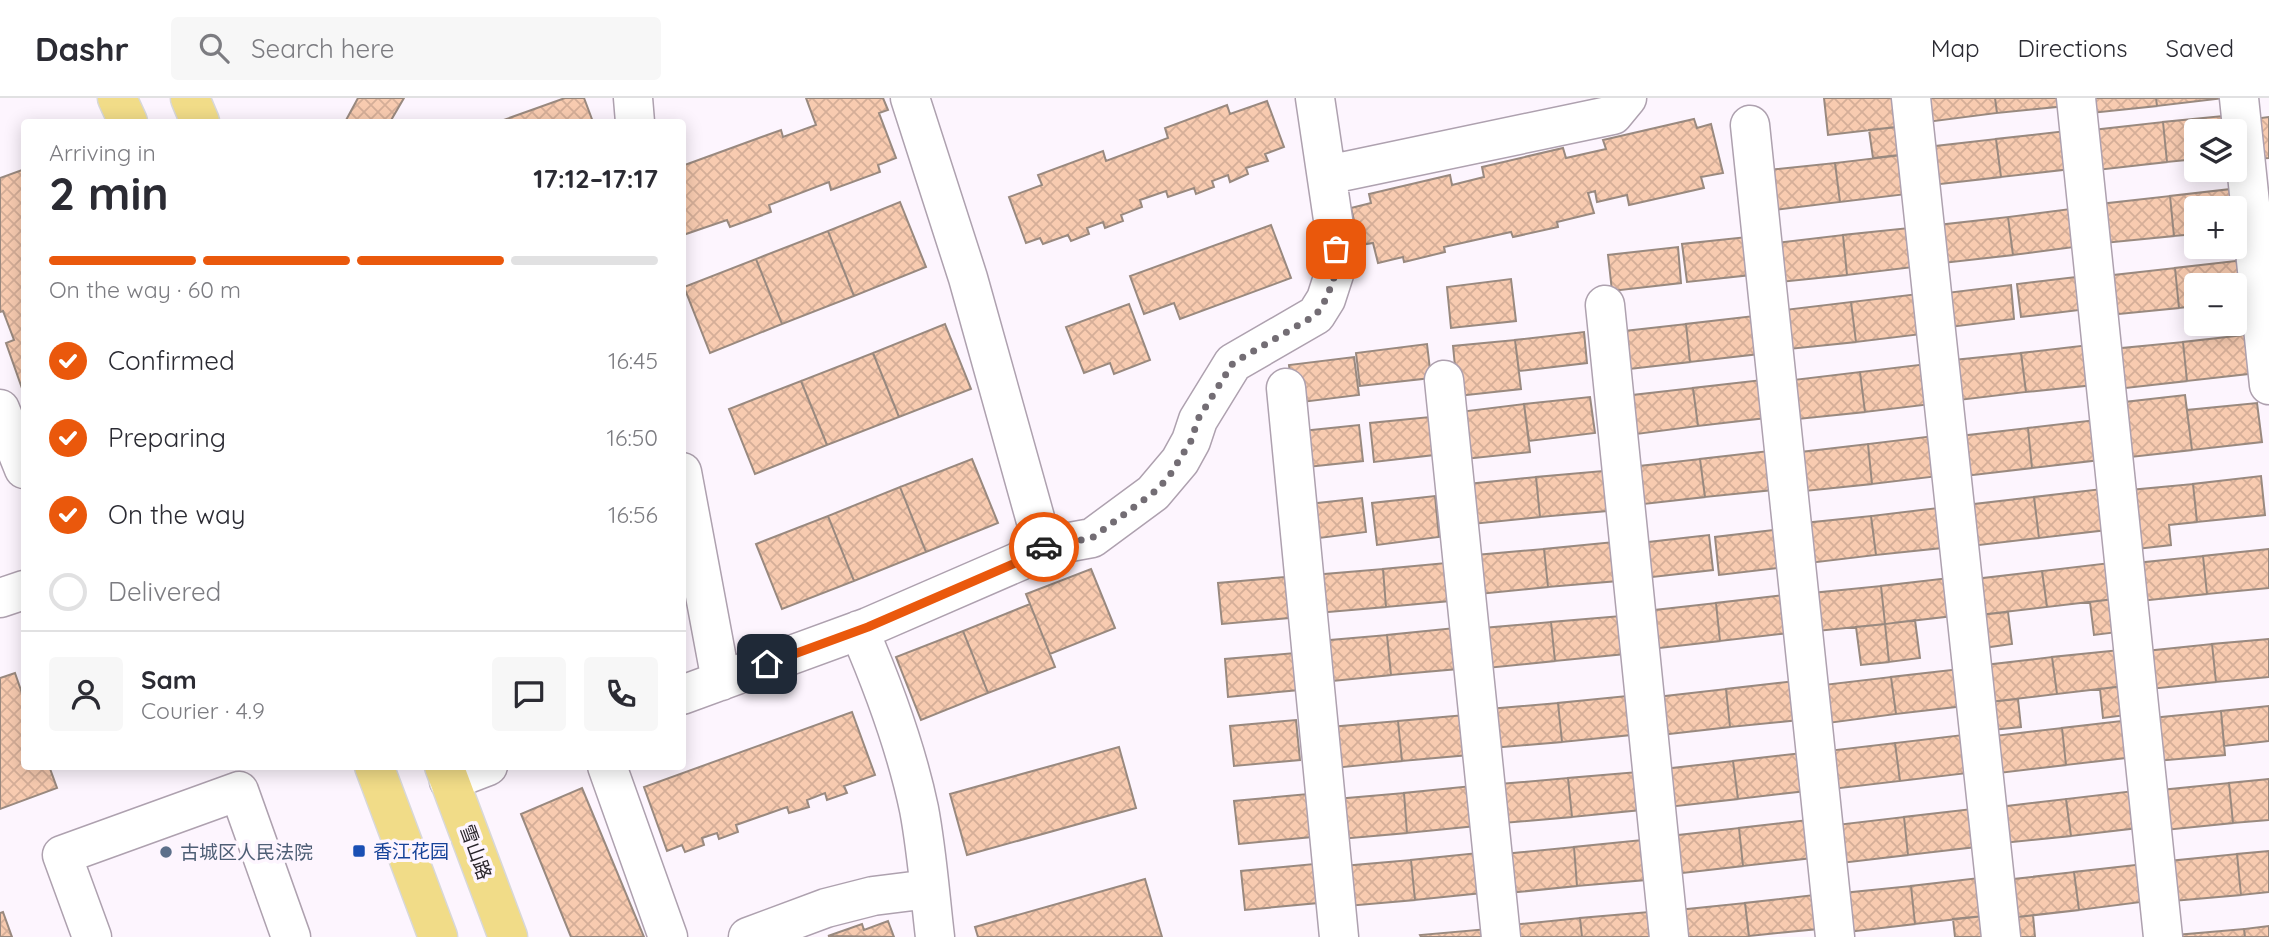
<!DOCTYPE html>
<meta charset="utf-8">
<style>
:root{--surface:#fff;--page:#f7f7f7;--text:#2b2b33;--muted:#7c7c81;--line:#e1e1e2;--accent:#ea580c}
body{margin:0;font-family:Quicksand,"Noto Sans SC",sans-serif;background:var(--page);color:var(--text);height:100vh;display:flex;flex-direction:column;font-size:26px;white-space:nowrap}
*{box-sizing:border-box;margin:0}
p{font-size:23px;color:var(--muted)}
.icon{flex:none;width:38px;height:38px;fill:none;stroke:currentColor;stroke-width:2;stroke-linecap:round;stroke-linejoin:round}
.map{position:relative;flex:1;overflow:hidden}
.sheet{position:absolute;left:21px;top:21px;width:665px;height:651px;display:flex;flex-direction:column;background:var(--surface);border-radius:7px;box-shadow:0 4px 18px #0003}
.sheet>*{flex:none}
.buttons{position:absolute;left:2184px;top:21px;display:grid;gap:14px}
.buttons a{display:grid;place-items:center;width:63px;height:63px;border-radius:7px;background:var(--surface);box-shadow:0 4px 18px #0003;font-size:35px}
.pin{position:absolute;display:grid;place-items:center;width:60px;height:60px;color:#fff;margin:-30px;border-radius:14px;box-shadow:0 4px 10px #0006}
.courier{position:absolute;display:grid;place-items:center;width:70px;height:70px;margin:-35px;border:5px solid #ea580c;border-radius:50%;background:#fff;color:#222;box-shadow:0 2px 9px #0007}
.overview em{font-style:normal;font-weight:700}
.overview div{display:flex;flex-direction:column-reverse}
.overview{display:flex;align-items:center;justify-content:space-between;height:119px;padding:0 28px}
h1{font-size:46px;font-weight:700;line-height:52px}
.bar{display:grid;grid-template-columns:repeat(4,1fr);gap:10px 7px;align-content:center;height:84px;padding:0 28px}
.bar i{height:9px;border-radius:5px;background:var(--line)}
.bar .active{background:var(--accent)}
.bar p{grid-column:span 4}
.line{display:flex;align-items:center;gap:18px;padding:0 28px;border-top:2px solid var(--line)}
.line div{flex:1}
.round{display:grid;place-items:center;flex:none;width:74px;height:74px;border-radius:7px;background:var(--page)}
ol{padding:0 28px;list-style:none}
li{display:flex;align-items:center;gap:21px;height:77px}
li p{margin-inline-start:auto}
li .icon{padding:7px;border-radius:50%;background:var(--accent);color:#fff;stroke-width:4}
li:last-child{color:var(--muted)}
li i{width:38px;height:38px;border:4px solid var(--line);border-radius:50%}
header{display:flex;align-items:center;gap:42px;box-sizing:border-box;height:98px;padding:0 35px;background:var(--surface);border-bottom:2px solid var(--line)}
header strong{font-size:33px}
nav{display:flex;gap:38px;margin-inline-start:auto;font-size:24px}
.search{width:490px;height:63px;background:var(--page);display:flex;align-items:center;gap:18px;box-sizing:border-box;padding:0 24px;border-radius:7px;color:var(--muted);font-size:26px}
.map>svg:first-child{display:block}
</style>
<header>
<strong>Dashr</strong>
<div class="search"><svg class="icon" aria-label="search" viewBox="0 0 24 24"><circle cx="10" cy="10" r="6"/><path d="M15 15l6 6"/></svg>Search here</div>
<nav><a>Map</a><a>Directions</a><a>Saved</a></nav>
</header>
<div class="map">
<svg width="2269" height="839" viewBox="0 0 2269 839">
<defs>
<pattern id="building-cross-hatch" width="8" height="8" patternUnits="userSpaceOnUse" patternTransform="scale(1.75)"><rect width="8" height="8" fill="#f8cbb0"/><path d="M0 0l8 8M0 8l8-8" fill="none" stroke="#d5ae98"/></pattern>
</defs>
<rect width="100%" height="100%" fill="#fdf5fe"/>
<!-- building -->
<path fill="url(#building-cross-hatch)" stroke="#99897f" stroke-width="2" d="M 358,0 L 404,0 L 390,24 L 345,24 Z
M 565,0 L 584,0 L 593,24 L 498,24 Z
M 806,0 L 883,0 L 888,12 L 879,15 L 896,60 L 878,67 L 880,74 L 831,92 L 829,84 L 769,107 L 771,114 L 730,129 L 727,122 L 683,137 L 682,68 L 781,32 L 783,39 L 816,27 Z
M 1824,0 L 1893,0 L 1896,29 L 1828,37 Z
M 1924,0 L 1995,0 L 1997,15 L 1927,24 Z
M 1995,0 L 2065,0 L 2066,8 L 1997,15 Z
M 2089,0 L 2156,0 L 2157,8 L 2091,15 Z
M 2156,0 L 2224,0 L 2157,8 Z
M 1267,3 L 1284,49 L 1265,56 L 1268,63 L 1246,70 L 1248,76 L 1230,84 L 1228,77 L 1212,83 L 1214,89 L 1196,96 L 1194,90 L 1168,99 L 1166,93 L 1140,102 L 1142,109 L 1121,117 L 1123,123 L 1105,130 L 1103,124 L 1087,130 L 1089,136 L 1071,143 L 1068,137 L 1043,146 L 1040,140 L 1026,145 L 1009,99 L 1042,87 L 1038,77 L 1103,53 L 1106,63 L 1168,40 L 1165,30 L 1227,7 L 1230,16 Z
M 2233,17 L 2234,33 L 2196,33 L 2196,61 L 2167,64 L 2163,24 Z
M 2269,19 L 2269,60 L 2257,61 L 2253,21 Z
M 1694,21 L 1697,30 L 1711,26 L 1723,75 L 1701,79 L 1704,90 L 1629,107 L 1627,97 L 1597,104 L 1595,93 L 1588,95 L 1594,115 L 1557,124 L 1558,129 L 1513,139 L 1511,134 L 1444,149 L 1445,154 L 1404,164 L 1403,159 L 1378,165 L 1373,145 L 1360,147 L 1351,110 L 1371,105 L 1369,96 L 1450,77 L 1452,87 L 1484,79 L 1482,69 L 1563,50 L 1566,60 L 1606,51 L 1603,42 Z
M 2163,24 L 2167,64 L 2097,72 L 2093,32 Z
M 1896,29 L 1899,57 L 1873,60 L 1869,32 Z
M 2066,33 L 2071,71 L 2001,79 L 1996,41 Z
M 1996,41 L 2001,79 L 1932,87 L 1927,49 Z
M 1902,57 L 1907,96 L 1840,104 L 1835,65 Z
M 1835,65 L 1840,104 L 1773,112 L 1769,72 Z
M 22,72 L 24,80 L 24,296 L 6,245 L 14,242 L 3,213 L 0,214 L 0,80 Z
M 2240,90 L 2235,110 L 2196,110 L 2196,136 L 2174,138 L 2170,98 Z
M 2170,98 L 2174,138 L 2104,145 L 2100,106 Z
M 900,104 L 926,169 L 854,198 L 828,133 Z
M 2078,110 L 2082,148 L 2013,157 L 2008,119 Z
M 2008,119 L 2013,157 L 1943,165 L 1938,127 Z
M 1271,127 L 1291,180 L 1180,221 L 1174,205 L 1144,216 L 1130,178 Z
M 1909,130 L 1914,169 L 1847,177 L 1843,137 Z
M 828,133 L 854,198 L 782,226 L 756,161 Z
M 1843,137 L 1847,177 L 1780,184 L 1776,145 Z
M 1747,139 L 1751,177 L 1687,184 L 1682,146 Z
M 1678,149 L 1681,185 L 1612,193 L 1608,157 Z
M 756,161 L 782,226 L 710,255 L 684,189 Z
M 2244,162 L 2249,202 L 2235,204 L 2235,187 L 2196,187 L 2196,208 L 2179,210 L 2175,170 Z
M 2175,170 L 2179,210 L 2109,217 L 2105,178 Z
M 2084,178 L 2088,211 L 2021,219 L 2017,186 Z
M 1511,181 L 1516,223 L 1451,230 L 1447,189 Z
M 2011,187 L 2014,221 L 1950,229 L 1946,195 Z
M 1918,196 L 1922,236 L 1856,244 L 1851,204 Z
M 1851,204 L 1856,244 L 1789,251 L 1784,212 Z
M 1129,206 L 1150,262 L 1114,276 L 1110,265 L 1084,275 L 1066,229 Z
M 1754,218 L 1759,256 L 1690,264 L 1686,226 Z
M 945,226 L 971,291 L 899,319 L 873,255 Z
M 1686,226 L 1690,264 L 1621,272 L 1616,234 Z
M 1584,234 L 1587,265 L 1519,273 L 1515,242 Z
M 2253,236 L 2257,275 L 2187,283 L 2183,244 Z
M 1515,242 L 1521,291 L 1458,298 L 1453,248 Z
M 2183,244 L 2187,283 L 2117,291 L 2112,251 Z
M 1427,246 L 1431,280 L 1360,288 L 1356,255 Z
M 2089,247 L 2094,287 L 2026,294 L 2021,255 Z
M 873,255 L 899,319 L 827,347 L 801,283 Z
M 2021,255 L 2026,294 L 1959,302 L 1954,262 Z
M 1354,259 L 1359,297 L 1294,305 L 1289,267 Z
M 1927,266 L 1932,306 L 1865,314 L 1860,274 Z
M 1860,274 L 1865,314 L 1798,321 L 1793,282 Z
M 1762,282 L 1766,320 L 1698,328 L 1693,290 Z
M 801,283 L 827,347 L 755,376 L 729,311 Z
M 1693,290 L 1698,328 L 1629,337 L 1624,298 Z
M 2185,297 L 2192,352 L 2122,360 L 2116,305 Z
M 1590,299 L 1595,335 L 1529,343 L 1524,306 Z
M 2257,305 L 2262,344 L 2192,352 L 2187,312 Z
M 1524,306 L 1530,354 L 1465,361 L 1459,314 Z
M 1430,319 L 1434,357 L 1374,364 L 1370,325 Z
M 2096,322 L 2100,362 L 2032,370 L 2028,330 Z
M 1359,327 L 1363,363 L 1298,370 L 1293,334 Z
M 2028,330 L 2032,370 L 1965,378 L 1960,338 Z
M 1934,338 L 1939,378 L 1872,386 L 1868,346 Z
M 1868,346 L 1872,386 L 1805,393 L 1801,354 Z
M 1769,353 L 1773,392 L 1705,399 L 1700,361 Z
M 972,361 L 998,425 L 926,454 L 900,389 Z
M 1700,361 L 1705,399 L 1635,407 L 1631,369 Z
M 1603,373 L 1607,413 L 1540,419 L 1536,379 Z
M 2261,378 L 2265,417 L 2197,424 L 2193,386 Z
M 1536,379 L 1540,419 L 1472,426 L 1468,386 Z
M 2193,386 L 2197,424 L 2169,427 L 2171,447 L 2137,451 L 2130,392 Z
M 900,389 L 926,454 L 854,483 L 828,418 Z
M 2102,391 L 2107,432 L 2039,440 L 2034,399 Z
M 1435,398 L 1439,439 L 1377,447 L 1372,405 Z
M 2034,399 L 2039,440 L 1971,448 L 1966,407 Z
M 1362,400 L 1366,434 L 1304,442 L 1300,407 Z
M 1938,410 L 1942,450 L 1876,457 L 1871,418 Z
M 828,418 L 854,483 L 782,511 L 756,446 Z
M 1871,418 L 1876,457 L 1809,465 L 1804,425 Z
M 1782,431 L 1786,469 L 1719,477 L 1715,439 Z
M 1709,437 L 1713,472 L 1644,480 L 1640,445 Z
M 1614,444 L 1618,483 L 1548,489 L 1544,451 Z
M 1544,451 L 1548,489 L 1479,496 L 1476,457 Z
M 2269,451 L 2269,490 L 2207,496 L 2203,458 Z
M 2203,458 L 2207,496 L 2140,503 L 2136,465 Z
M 1446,465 L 1450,503 L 1386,509 L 1383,471 Z
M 2110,465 L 2114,501 L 2047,509 L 2042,473 Z
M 1091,471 L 1115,530 L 1050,556 L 1026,496 Z
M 1383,471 L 1386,509 L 1317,515 L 1313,477 Z
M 2042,473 L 2047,509 L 1979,517 L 1975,481 Z
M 1285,479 L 1289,520 L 1222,526 L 1218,485 Z
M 1949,480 L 1953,518 L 1885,526 L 1881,488 Z
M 1881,488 L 1885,526 L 1817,533 L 1812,495 Z
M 1784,497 L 1789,535 L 1720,543 L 1716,505 Z
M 2114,501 L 2118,534 L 2094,537 L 2090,504 Z
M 1716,505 L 1720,543 L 1651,551 L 1646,513 Z
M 1030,506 L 1055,569 L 988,595 L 963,533 Z
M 2008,514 L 2012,546 L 1983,550 L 1979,517 Z
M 1621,518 L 1625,556 L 1555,563 L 1551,524 Z
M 1915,522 L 1920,560 L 1889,564 L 1885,526 Z
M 1551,524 L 1555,563 L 1487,570 L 1483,530 Z
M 1885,526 L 1889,564 L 1861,567 L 1856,529 Z
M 1455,530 L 1458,571 L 1391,577 L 1387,537 Z
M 963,533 L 988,595 L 921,622 L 896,559 Z
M 1387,537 L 1391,577 L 1323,584 L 1319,543 Z
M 2269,541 L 2269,579 L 2216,584 L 2212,546 Z
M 2212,546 L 2216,584 L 2150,591 L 2146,553 Z
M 2120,552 L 2124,588 L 2057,596 L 2052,559 Z
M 1295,555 L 1299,592 L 1228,599 L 1225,561 Z
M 2052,559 L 2057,596 L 1989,604 L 1985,567 Z
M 1960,571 L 1964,608 L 1896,616 L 1891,579 Z
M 15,575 L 24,601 L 24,668 L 49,668 L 57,690 L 0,711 L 0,580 Z
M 1891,579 L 1896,616 L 1828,625 L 1823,587 Z
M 1795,583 L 1799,622 L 1730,629 L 1726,591 Z
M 2124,588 L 2127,617 L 2103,620 L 2100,591 Z
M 1726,591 L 1730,629 L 1661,637 L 1657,599 Z
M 1627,598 L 1631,637 L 1562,644 L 1558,605 Z
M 2018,601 L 2021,629 L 1992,632 L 1989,604 Z
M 1558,605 L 1562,644 L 1492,650 L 1489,611 Z
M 2269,608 L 2269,643 L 2224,648 L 2221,613 Z
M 2221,613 L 2225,657 L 2156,663 L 2152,620 Z
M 852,614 L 875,677 L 844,688 L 847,695 L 827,702 L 825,695 L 807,702 L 809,709 L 789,715 L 787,709 L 736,727 L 738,734 L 719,741 L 717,735 L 702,740 L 704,747 L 685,754 L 682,747 L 667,753 L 644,689 Z
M 1465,617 L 1469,657 L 1402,663 L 1398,623 Z
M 1296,622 L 1300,662 L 1234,668 L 1230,628 Z
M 2130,622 L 2134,659 L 2066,667 L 2062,630 Z
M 1398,623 L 1402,663 L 1334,670 L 1330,629 Z
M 2062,630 L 2066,667 L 1999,675 L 1994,638 Z
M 1963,637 L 1968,675 L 1900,683 L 1895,645 Z
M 1895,645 L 1900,683 L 1832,691 L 1827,653 Z
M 1119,649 L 1136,710 L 967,757 L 950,696 Z
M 1802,655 L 1806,693 L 1738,701 L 1733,663 Z
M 1733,663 L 1738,701 L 1668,709 L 1664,671 Z
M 1638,674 L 1641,712 L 1572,719 L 1568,680 Z
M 1568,680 L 1572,719 L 1503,725 L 1500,686 Z
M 2269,681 L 2269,722 L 2233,725 L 2229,685 Z
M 2229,685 L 2233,725 L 2165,732 L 2161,692 Z
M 1472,688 L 1476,728 L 1407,735 L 1404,695 Z
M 582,690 L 644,839 L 571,839 L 521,716 Z
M 2134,693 L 2138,730 L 2071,738 L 2066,701 Z
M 1404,695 L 1407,735 L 1340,741 L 1336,701 Z
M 1308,696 L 1312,739 L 1239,746 L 1234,703 Z
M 2066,701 L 2071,738 L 2003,745 L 1999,709 Z
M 1972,711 L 1976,749 L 1908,757 L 1904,719 Z
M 1904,719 L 1908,757 L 1841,765 L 1836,727 Z
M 1808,722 L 1812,760 L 1743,768 L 1739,730 Z
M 1739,730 L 1743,768 L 1674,776 L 1670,738 Z
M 1642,742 L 1646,782 L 1577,788 L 1574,749 Z
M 1574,749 L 1577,788 L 1508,795 L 1504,756 Z
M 2269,753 L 2269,794 L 2241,797 L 2237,756 Z
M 1478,755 L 1482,795 L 1415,802 L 1411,762 Z
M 2237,756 L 2241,797 L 2173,803 L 2169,763 Z
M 1411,762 L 1415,802 L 1347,808 L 1343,768 Z
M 1314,766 L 1318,805 L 1245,812 L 1241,773 Z
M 2144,766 L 2149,803 L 2079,812 L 2074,774 Z
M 2074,774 L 2079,812 L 2009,820 L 2005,782 Z
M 1979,780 L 1983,818 L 1915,826 L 1911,788 Z
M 1145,781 L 1162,839 L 978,839 L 975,829 Z
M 1911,788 L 1915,826 L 1848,834 L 1843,795 Z
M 1814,797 L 1818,831 L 1749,838 L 1745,805 Z
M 1745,805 L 1749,839 L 1681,839 L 1678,812 Z
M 3,814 L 12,839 L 0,839 L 0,815 Z
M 1649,814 L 1651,839 L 1582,839 L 1580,820 Z
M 2033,817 L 2035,839 L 2012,839 L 2009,820 Z
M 1983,818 L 1986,839 L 1955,839 L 1953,821 Z
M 1580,820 L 1582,839 L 1512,839 L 1511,827 Z
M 888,823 L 894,839 L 828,838 L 862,826 L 864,832 Z
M 2269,828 L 2269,839 L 2245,839 L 2244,831 Z
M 1488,831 L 1489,839 L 1421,839 L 1420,837 Z
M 2244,831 L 2245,839 L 2176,839 L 2176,837 Z"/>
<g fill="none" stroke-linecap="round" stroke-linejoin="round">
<defs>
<path id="minor" d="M 633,0 L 635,24
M 1911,0 L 2001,839
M 2076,0 L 2163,839
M 2239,0 L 2269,287
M 1750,27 L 1835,839
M 1327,77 L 1613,17 L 1627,0
M 1605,207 L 1669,839
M 1444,282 L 1501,839
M 1286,290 L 1339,839
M 0,311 L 24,371
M 682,374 L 721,583
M 1032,451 L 1092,440 L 1153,395 L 1180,363 L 1191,343 L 1198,322 L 1233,265 L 1316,217 L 1326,201 L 1337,167 L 1335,135 L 1315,0
M 0,500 L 24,492
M 859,532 C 884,590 906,649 919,711 C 927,753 930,797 935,839
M 682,597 L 868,529 L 1020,463 L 1032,451 L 1037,427 L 968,180 L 910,0
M 607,668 L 668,839
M 449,683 L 488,668
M 92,839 L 62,757 L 239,693 L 291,839
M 748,839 L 826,810 L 873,798 L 929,791"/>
<path id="major" d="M 117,0 L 128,24
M 190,0 L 200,24
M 374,668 L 438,839
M 444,668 L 508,839"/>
</defs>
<!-- minor casing -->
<use href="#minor" stroke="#aea1af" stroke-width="41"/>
<!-- major casing -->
<use href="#major" stroke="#d8d8d9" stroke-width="41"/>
<!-- minor -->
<use href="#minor" stroke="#fff" stroke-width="38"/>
<!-- major -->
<use href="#major" stroke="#f1dc88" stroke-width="38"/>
</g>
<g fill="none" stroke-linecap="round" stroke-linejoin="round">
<!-- done -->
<path stroke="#736d74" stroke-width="7" stroke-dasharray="0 12.6" d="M 1044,449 L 1092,440 L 1153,395 L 1168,380 L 1191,343 L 1198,321 L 1233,265 L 1316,217 L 1326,201 L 1333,183 L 1337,167 L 1336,151"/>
<!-- route -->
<path stroke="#ea580c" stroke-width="9" d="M 767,566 L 868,529 L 1020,463 L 1032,451 L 1044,449"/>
</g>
<!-- markers -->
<rect fill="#1a4fb4" stroke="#fdf5fe" stroke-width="2.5" x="352" y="746" width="14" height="14" rx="3.5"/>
<circle fill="#5c6f8a" stroke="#fdf5fe" stroke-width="2.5" cx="166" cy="754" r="7"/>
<g text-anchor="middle" stroke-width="7" stroke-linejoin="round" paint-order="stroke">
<!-- transit labels -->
<g font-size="19" fill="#164399" stroke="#fdf5fe" text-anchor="start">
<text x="373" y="760">香江花园</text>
</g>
<!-- service labels -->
<g font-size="19" fill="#4e5e75" stroke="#fdf5fe" text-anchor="start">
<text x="180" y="761">古城区人民法院</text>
</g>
<!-- street labels -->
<g font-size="19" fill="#29242a" stroke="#fdf5fe">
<text transform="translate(476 754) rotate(70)" y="7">雪山路</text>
</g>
</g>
</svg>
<div class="buttons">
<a><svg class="icon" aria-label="layers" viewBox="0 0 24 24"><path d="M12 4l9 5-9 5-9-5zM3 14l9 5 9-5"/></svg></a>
<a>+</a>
<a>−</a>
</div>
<div class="pin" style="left:1336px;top:151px;background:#ea580c"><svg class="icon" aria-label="bag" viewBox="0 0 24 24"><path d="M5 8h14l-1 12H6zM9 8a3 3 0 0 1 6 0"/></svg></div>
<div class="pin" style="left:767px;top:566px;background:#1f2937"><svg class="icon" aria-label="home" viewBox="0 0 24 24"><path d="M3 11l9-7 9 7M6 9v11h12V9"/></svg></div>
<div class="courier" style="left:1044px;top:449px"><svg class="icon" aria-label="car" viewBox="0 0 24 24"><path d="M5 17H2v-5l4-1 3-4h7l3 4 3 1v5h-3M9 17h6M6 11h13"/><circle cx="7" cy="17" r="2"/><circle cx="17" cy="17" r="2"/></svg></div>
<section class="sheet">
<div class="overview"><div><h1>2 min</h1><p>Arriving in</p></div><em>17:12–17:17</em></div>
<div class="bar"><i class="active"></i><i class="active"></i><i class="active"></i><i></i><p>On the way · 60 m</p></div>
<ol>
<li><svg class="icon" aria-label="check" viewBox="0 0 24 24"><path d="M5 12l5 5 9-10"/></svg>Confirmed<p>16:45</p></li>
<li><svg class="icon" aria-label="check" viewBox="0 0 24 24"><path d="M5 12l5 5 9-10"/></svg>Preparing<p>16:50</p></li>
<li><svg class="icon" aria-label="check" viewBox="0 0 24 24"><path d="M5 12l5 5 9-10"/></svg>On the way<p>16:56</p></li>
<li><i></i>Delivered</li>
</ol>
<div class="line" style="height:126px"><a class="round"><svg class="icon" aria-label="person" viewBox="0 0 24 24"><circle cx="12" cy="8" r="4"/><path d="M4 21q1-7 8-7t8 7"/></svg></a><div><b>Sam</b><p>Courier · 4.9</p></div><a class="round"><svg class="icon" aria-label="chat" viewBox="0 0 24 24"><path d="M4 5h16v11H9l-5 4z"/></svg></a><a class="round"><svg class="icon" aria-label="phone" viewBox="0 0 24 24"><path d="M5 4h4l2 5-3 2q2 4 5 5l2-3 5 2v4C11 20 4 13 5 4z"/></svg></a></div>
</section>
</div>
